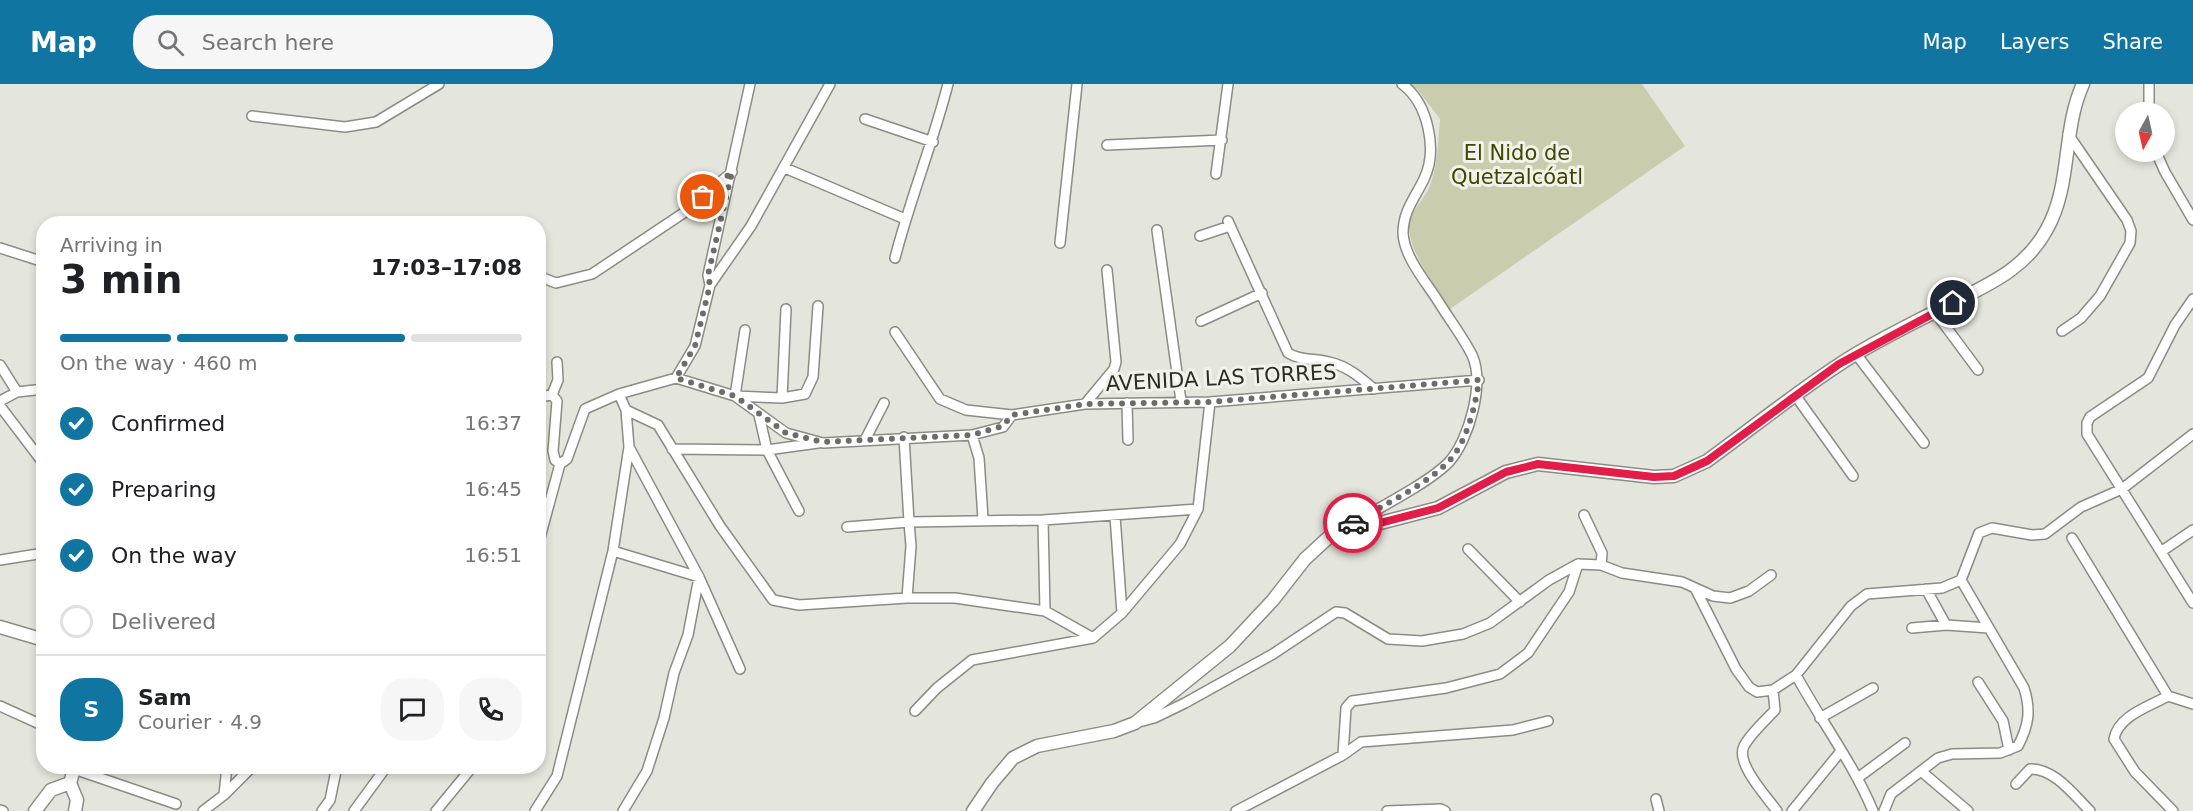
<!DOCTYPE html>
<meta charset="utf-8">
<style>
:root{--surface:#fff;--page:#f6f6f6;--text:#202124;--muted:#757577;--line:#e0e0e0;--accent:#1175a1}
body{margin:0;font-family:"DejaVu Sans",sans-serif;background:var(--page);color:var(--text);height:100vh;display:flex;flex-direction:column;font-size:22px;white-space:nowrap}
*{box-sizing:border-box;margin:0}
p{font-size:20px;color:var(--muted)}
.icon{flex:none;width:33px;height:33px;fill:none;stroke:currentColor;stroke-width:2;stroke-linecap:round;stroke-linejoin:round}
.map{position:relative;flex:1;overflow:hidden}
.drawer{position:absolute;left:36px;top:132px;width:510px;height:558px;display:flex;flex-direction:column;background:var(--surface);border-radius:24px;box-shadow:0 3px 9px #0003}
.drawer>*{flex:none}
.needle{width:39px;rotate:188deg}
.tools{position:absolute;left:2115px;top:18px;display:grid;gap:12px}
.tools a{display:grid;place-items:center;width:60px;height:60px;border-radius:50%;background:var(--surface);box-shadow:0 3px 9px #0003;font-size:30px}
.pin{position:absolute;display:grid;place-items:center;width:51px;height:51px;color:#fff;margin:-26px;border:3px solid #fff;border-radius:50%;box-shadow:0 2px 6px #0007}
.courier{position:absolute;display:grid;place-items:center;width:60px;height:60px;margin:-30px;border:4px solid #e11d48;border-radius:50%;background:#fff;color:#222;box-shadow:0 2px 8px #0007}
.head em{font-style:normal;font-weight:700}
.head div{display:flex;flex-direction:column-reverse}
.head{display:flex;align-items:center;justify-content:space-between;height:102px;padding:0 24px}
h1{font-size:39px;font-weight:700;line-height:45px}
.bar{display:grid;grid-template-columns:repeat(4,1fr);gap:9px 6px;align-content:center;height:72px;padding:0 24px}
.bar i{height:8px;border-radius:4px;background:var(--line)}
.bar .selected{background:var(--accent)}
.bar p{grid-column:span 4}
.line{display:flex;align-items:center;gap:15px;padding:0 24px;border-top:2px solid var(--line)}
.line div{flex:1}
.round{display:grid;place-items:center;flex:none;width:63px;height:63px;border-radius:24px;background:var(--page)}
ol{padding:0 24px;list-style:none}
li{display:flex;align-items:center;gap:18px;height:66px}
li p{margin-inline-start:auto}
li .icon{padding:6px;border-radius:50%;background:var(--accent);color:#fff;stroke-width:4}
li:last-child{color:var(--muted)}
li i{width:33px;height:33px;border:3px solid var(--line);border-radius:50%}
header{display:flex;align-items:center;gap:36px;box-sizing:border-box;height:84px;padding:0 30px;background:var(--accent);color:#fff}
header strong{font-size:28px}
nav{display:flex;gap:33px;margin-inline-start:auto;font-size:21px}
.search{width:420px;height:54px;background:var(--page);display:flex;align-items:center;gap:15px;box-sizing:border-box;padding:0 21px;border-radius:24px;color:var(--muted);font-size:22px}
.map>svg:first-child{display:block}
</style>
<header>
<strong>Map</strong>
<div class="search"><svg class="icon" aria-label="search" viewBox="0 0 24 24"><circle cx="10" cy="10" r="6"/><path d="M15 15l6 6"/></svg>Search here</div>
<nav><a>Map</a><a>Layers</a><a>Share</a></nav>
</header>
<div class="map">
<svg width="2193" height="727" viewBox="0 0 2193 727">
<rect width="100%" height="100%" fill="#e4e5dc"/>
<!-- green -->
<path fill="#c9ccad" d="M 1410,0 L 1642,0 L 1685,62 L 1450,225 C 1436,203 1404,163 1410,136 C 1413,125 1424,115 1429,104 C 1438,83 1438,57 1440,35 L 1418,6 Z"/>
<g fill="none" stroke-linecap="round" stroke-linejoin="round">
<defs>
<path id="street" d="M 2149,0 L 2149,28
M 252,32 L 345,43 L 376,38 L 439,0
M 865,35 L 933,58
M 1107,61 L 1222,56
M 2156,68 L 2165,88 L 2193,136
M 785,84 L 905,135
M 1216,90 L 1228,0
M 1228,137 L 1288,269 C 1301,277 1315,274 1329,278 C 1347,282 1360,293 1374,305
M 1157,146 L 1181,317
M 1200,152 L 1230,142
M 1060,159 L 1077,0
M 0,164 L 44,178
M 895,174 C 910,115 933,59 948,0
M 538,192 L 556,199 L 592,190 L 688,126 L 732,88
M 710,201 L 708,191 L 750,0
M 2193,215 L 2175,241 L 2148,294 L 2090,333 L 2087,339 L 2087,350 L 2193,519
M 1935,228 L 1978,286
M 1201,237 L 1262,209
M 745,246 L 735,312 L 782,314 L 805,310 L 813,293 L 818,222
M 2062,247 L 2081,234 L 2100,212 L 2130,159 L 2131,147 L 2127,136 L 2068,50
M 895,248 L 940,315 L 966,326 L 1012,331 L 1085,320 L 1210,318 L 1479,296
M 1856,270 L 1924,359
M 0,281 L 17,308
M 676,294 L 695,262 L 710,201 L 751,142 L 830,0
M 619,310 L 626,326 L 629,363 L 699,493 L 740,585
M 552,311 L 558,296 L 557,278
M 1795,311 L 1853,392
M 538,313 L 552,311 L 557,317 L 553,367 L 555,376 L 560,380
M 782,314 L 786,225
M 0,317 L 17,308 L 44,305
M 1127,319 L 1128,356
M 1085,320 L 1114,285 L 1116,278 L 1107,186
M 0,322 L 44,380
M 626,326 L 658,341 L 720,442 L 773,516 L 799,521 L 907,514 L 955,514 L 1045,527 L 1093,554
M 759,331 L 767,366 L 799,427
M 972,351 L 979,374 L 983,435
M 865,356 L 884,319
M 672,365 L 767,366 L 818,359
M 560,380 L 567,375 L 585,325 L 619,310 L 676,294 L 735,312 L 786,349 L 823,359 L 972,351 L 1003,343 L 1012,331
M 1584,431 L 1602,469 L 1601,481
M 1115,432 L 1122,529
M 1043,436 L 1045,527
M 847,443 L 909,438 L 904,353
M 1341,446 C 1369,429 1428,400 1449,378 C 1469,356 1485,299 1472,271 C 1463,253 1449,235 1438,217 C 1426,198 1404,173 1403,149 C 1403,127 1415,114 1424,95 C 1438,66 1428,19 1402,0
M 2072,454 L 2168,612 L 2193,620
M 538,461 L 560,380
M 1468,465 L 1520,518
M 613,467 L 699,493 L 688,551 L 674,589 L 664,634 L 647,687 L 623,727
M 2162,467 L 2193,446
M 0,476 L 44,469
M 1695,504 L 1736,585 L 1749,603 L 1757,608 L 1773,606 L 1796,591 L 1851,522 L 1867,510 L 1942,504 L 1961,496 L 1979,449 L 1992,444 L 2032,451 L 2045,450 L 2081,423 L 2122,405 L 2193,350
M 1926,505 L 1946,541
M 907,514 L 911,462 L 909,438 L 1043,436 L 1198,425
M 1912,544 L 1946,541 L 1989,544
M 1796,591 C 1821,637 1853,679 1873,727
M 1978,598 L 2003,637 L 2009,666
M 1773,606 L 1775,626 C 1765,637 1751,649 1744,662 C 1735,679 1767,713 1777,727
M 2168,612 C 2148,623 2118,632 2114,655 L 2135,688 L 2173,727
M 0,622 L 44,642
M 915,627 L 937,604 L 972,576 L 1093,554 L 1122,529 L 1180,460 L 1198,425 L 1210,318
M 1820,634 L 1873,604
M 1139,638 L 1154,634 L 1185,619 L 1273,570 L 1336,528 L 1345,529 L 1388,555 L 1422,557 L 1463,550 L 1490,539 L 1549,496 L 1578,480 L 1601,481 L 1622,489 L 1682,498 L 1713,512 L 1730,514 L 1749,507 L 1771,491
M 1343,671 L 1346,624 L 1352,617 L 1446,604 L 1500,590 L 1528,569 L 1569,508 L 1578,480
M 74,685 L 176,720
M 1921,687 L 1968,727
M 1859,693 L 1905,659
M 2016,700 L 2030,685 C 2054,684 2074,711 2090,727
M 224,711 L 227,682
M 1656,715 L 1659,727
M 0,726 L 3,727
M 203,727 L 224,711 L 253,682
M 322,727 L 330,716 L 337,682
M 354,727 L 387,682
M 436,727 L 473,682
M 535,727 L 557,692 L 613,467 L 629,363
M 1236,727 L 1343,671 L 1361,658 L 1513,646 L 1548,637
M 1387,727 L 1441,725 L 1445,727
M 1792,727 L 1841,667
M 1884,727 L 1891,710 L 1938,674 L 1952,670 L 2000,669 L 2018,662 C 2029,641 2031,626 2024,604 L 1961,496"/>
<path id="secondary" d="M 0,543 L 44,556
M 70,699 L 77,716 L 75,727
M 70,699 L 75,682
M 35,727 L 51,706 L 70,699
M 973,727 L 992,699 L 1013,674 L 1037,662 L 1114,647 L 1135,639 L 1230,562 L 1273,516 L 1305,475 L 1330,452 L 1438,424 L 1506,388 L 1538,380 L 1654,393 L 1674,392 L 1707,377 C 1751,345 1794,310 1840,280 C 1873,258 1912,240 1948,221 C 1987,201 2025,186 2047,145 C 2072,100 2062,46 2083,0"/>
</defs>
<!-- street casing -->
<use href="#street" stroke="#8b8c84" stroke-width="12"/>
<!-- secondary casing -->
<use href="#secondary" stroke="#8b8c84" stroke-width="15"/>
<!-- street -->
<use href="#street" stroke="#fff" stroke-width="9"/>
<!-- secondary -->
<use href="#secondary" stroke="#fff" stroke-width="12"/>
</g>
<g fill="none" stroke-linecap="round" stroke-linejoin="round">
<!-- done -->
<path stroke="#6c6d68" stroke-width="6" stroke-dasharray="0 10.8" d="M 703,113 L 732,88 L 708,191 L 710,201 L 695,262 L 676,294 L 735,312 L 786,349 L 823,358 L 972,351 L 1003,342 L 1012,331 L 1085,320 L 1210,318 L 1479,296 C 1476,320 1466,361 1448,378 C 1422,404 1384,420 1353,439"/>
<!-- route -->
<path stroke="#e11d48" stroke-width="8" d="M 1353,439 L 1330,452 L 1438,424 L 1506,388 L 1538,380 L 1654,393 L 1674,392 L 1707,377 L 1839,280 L 1953,219"/>
</g>
<g text-anchor="middle" stroke-width="6" stroke-linejoin="round" paint-order="stroke">
<!-- park labels -->
<g font-size="21" fill="#434502" stroke="#f1f2e9">
<text x="1517" y="76">El Nido de<tspan x="1517" dy="24">Quetzalcóatl</tspan></text>
</g>
<!-- street labels -->
<g font-size="21" fill="#2c2d29" stroke="#f1f2e9">
<text transform="translate(1221 294) rotate(-3)" y="7">AVENIDA LAS TORRES</text>
</g>
</g>
</svg>
<div class="tools">
<a><svg class="needle" viewBox="-14 -14 28 28"><path d="M0-13l5 13h-10z" fill="#e53935"/><path d="M0 13l5-13h-10z" fill="#757577"/></svg></a>
</div>
<div class="pin" style="left:703px;top:113px;background:#ea580c"><svg class="icon" aria-label="bag" viewBox="0 0 24 24"><path d="M5 8h14l-1 12H6zM9 8a3 3 0 0 1 6 0"/></svg></div>
<div class="pin" style="left:1953px;top:219px;background:#1f2937"><svg class="icon" aria-label="home" viewBox="0 0 24 24"><path d="M3 11l9-7 9 7M6 9v11h12V9"/></svg></div>
<div class="courier" style="left:1353px;top:439px"><svg class="icon" aria-label="car" viewBox="0 0 24 24"><path d="M5 17H2v-5l4-1 3-4h7l3 4 3 1v5h-3M9 17h6M6 11h13"/><circle cx="7" cy="17" r="2"/><circle cx="17" cy="17" r="2"/></svg></div>
<section class="drawer">
<div class="head"><div><h1>3 min</h1><p>Arriving in</p></div><em>17:03–17:08</em></div>
<div class="bar"><i class="selected"></i><i class="selected"></i><i class="selected"></i><i></i><p>On the way · 460 m</p></div>
<ol>
<li><svg class="icon" aria-label="check" viewBox="0 0 24 24"><path d="M5 12l5 5 9-10"/></svg>Confirmed<p>16:37</p></li>
<li><svg class="icon" aria-label="check" viewBox="0 0 24 24"><path d="M5 12l5 5 9-10"/></svg>Preparing<p>16:45</p></li>
<li><svg class="icon" aria-label="check" viewBox="0 0 24 24"><path d="M5 12l5 5 9-10"/></svg>On the way<p>16:51</p></li>
<li><i></i>Delivered</li>
</ol>
<div class="line" style="height:108px"><b class="round" style="background:var(--accent);color:#fff">S</b><div><b>Sam</b><p>Courier · 4.9</p></div><a class="round"><svg class="icon" aria-label="chat" viewBox="0 0 24 24"><path d="M4 5h16v11H9l-5 4z"/></svg></a><a class="round"><svg class="icon" aria-label="phone" viewBox="0 0 24 24"><path d="M5 4h4l2 5-3 2q2 4 5 5l2-3 5 2v4C11 20 4 13 5 4z"/></svg></a></div>
</section>
</div>
